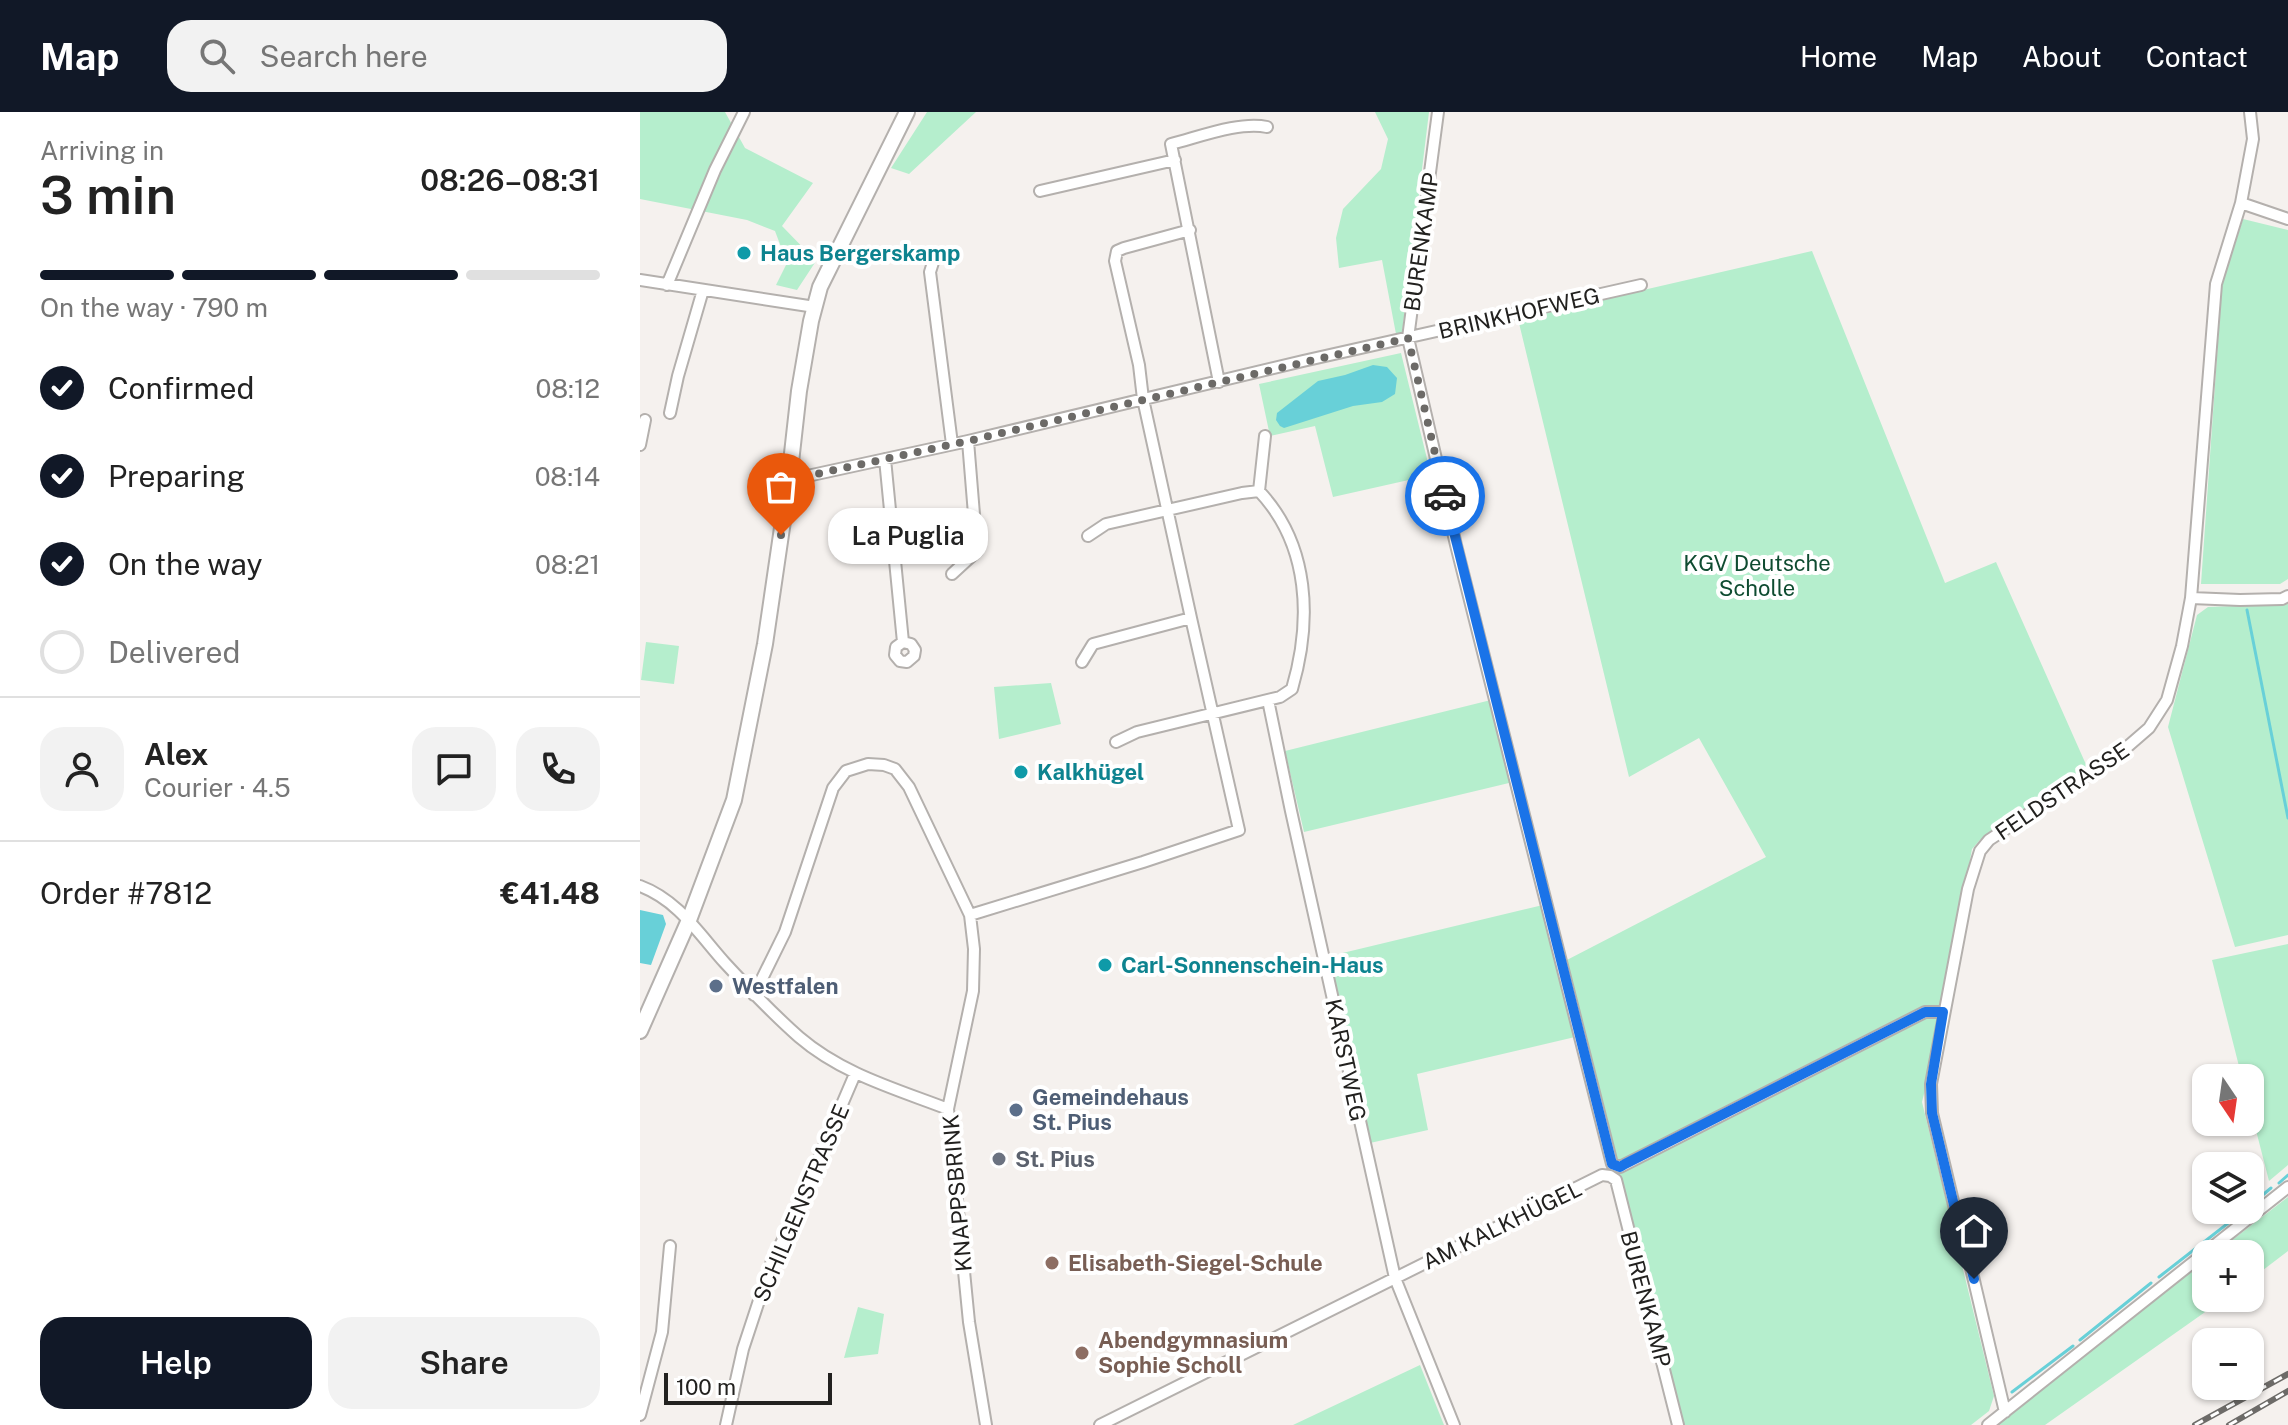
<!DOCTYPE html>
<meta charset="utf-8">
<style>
:root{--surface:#fff;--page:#f2f2f2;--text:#222;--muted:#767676;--line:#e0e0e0;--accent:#111827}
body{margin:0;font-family:"Public Sans",sans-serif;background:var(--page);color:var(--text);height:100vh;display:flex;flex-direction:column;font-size:30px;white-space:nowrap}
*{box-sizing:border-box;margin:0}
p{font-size:26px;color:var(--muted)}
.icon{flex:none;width:44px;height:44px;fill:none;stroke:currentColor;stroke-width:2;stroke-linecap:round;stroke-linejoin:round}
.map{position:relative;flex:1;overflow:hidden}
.sheet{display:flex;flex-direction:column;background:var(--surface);width:640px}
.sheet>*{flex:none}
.needle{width:52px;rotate:167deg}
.controls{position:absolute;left:1552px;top:952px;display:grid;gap:16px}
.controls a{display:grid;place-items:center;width:72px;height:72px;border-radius:16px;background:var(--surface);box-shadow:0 2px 6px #0004;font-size:40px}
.scale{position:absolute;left:24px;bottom:20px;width:168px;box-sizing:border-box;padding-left:8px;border:4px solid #22211f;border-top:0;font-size:22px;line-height:28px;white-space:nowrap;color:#22211f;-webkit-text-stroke:6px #fff;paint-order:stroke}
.pin{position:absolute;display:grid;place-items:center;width:68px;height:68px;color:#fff;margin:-82px -34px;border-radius:50% 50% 50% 0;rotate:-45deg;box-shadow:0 0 8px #0007}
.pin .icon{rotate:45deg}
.courier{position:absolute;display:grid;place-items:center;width:80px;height:80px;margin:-40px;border:6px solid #1a73e8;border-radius:50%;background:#fff;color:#222;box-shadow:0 2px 10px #0007}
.bubble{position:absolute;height:56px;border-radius:24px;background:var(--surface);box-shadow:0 2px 6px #0004;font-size:26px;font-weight:600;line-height:56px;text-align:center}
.summary em{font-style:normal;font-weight:600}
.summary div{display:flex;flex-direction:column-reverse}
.summary{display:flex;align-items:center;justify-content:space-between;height:136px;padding:0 40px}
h1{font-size:52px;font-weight:600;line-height:60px}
.bar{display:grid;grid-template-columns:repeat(4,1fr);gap:12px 8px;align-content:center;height:96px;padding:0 40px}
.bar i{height:10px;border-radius:6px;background:var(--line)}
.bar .active{background:var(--accent)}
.bar p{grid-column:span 4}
.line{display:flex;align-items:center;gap:20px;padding:0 40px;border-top:2px solid var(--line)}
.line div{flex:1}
.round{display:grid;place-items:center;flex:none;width:84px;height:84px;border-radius:24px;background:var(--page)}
ol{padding:0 40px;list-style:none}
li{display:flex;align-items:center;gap:24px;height:88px}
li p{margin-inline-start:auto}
li .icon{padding:8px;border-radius:50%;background:var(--accent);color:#fff;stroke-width:4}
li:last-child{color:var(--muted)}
li i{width:44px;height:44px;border:4px solid var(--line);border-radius:50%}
.primary-button{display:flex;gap:16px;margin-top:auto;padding:16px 40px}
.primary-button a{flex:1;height:92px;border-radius:24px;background:var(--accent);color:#fff;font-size:32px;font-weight:600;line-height:92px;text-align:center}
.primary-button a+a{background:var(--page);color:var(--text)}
header{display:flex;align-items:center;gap:48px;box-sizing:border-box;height:112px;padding:0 40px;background:var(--accent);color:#fff}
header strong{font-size:38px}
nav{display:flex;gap:44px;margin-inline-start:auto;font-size:28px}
.search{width:560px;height:72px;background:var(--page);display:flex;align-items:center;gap:20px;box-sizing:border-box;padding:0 28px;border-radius:24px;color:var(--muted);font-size:30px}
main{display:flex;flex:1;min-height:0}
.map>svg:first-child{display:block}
</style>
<header>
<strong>Map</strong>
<div class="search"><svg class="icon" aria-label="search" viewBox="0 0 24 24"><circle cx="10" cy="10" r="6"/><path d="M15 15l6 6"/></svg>Search here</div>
<nav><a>Home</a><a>Map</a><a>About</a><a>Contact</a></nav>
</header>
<main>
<section class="sheet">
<div class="summary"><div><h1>3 min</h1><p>Arriving in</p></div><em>08:26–08:31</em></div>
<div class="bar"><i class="active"></i><i class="active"></i><i class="active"></i><i></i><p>On the way · 790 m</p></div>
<ol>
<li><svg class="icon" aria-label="check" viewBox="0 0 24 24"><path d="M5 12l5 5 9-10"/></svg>Confirmed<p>08:12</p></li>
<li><svg class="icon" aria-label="check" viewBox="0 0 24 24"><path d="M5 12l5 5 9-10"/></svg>Preparing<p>08:14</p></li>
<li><svg class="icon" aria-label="check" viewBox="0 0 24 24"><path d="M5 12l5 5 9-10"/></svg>On the way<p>08:21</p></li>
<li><i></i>Delivered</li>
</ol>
<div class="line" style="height:144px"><a class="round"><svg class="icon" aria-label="person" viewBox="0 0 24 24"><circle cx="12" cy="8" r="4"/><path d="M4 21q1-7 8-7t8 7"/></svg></a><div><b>Alex</b><p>Courier · 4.5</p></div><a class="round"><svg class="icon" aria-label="chat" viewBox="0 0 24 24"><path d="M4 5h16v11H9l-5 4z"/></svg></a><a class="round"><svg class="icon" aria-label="phone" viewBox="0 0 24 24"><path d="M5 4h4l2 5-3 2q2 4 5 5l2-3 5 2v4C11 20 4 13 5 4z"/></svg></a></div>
<div class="line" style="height:104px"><div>Order #7812</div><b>€41.48</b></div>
<div class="primary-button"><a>Help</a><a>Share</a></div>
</section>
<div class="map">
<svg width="1648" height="1313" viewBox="0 0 1648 1313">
<rect width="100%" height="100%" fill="#f5f1ee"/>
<!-- green -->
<path fill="#b5eecd" d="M 0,0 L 85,0 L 105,36 L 173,71 L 142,114 L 176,149 L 157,178 L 136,173 L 147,151 L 135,119 L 107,108 L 0,87 Z
M 287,0 L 336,0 L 269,62 L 251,56 Z
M 735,0 L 789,0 L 762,221 L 756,222 L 742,148 L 699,156 L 696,126 L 703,97 L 741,57 L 748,27 Z
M 1603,107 L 1648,118 L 1648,467 L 1640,472 L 1561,472 L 1582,173 Z
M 1172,139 L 1305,471 L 1356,450 L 1448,657 L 1340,728 L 1332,737 L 1300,918 L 1282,990 L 1354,1284 L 1349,1299 L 1331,1313 L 1042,1313 L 935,925 L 777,962 L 788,1018 L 730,1031 L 690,844 L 903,793 L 869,671 L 664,720 L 645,639 L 855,587 L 923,850 L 1126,745 L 1059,626 L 989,665 L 878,207 Z
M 761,241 L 791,363 L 693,385 L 675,314 L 630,324 L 619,272 Z
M 1648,492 L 1648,823 L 1595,835 L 1528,615 L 1557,503 L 1568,495 Z
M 6,530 L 39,534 L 34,572 L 1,568 Z
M 411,571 L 421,612 L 359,627 L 354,575 Z
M 1648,832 L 1648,1053 L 1629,1069 L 1610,995 L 1610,966 L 1602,966 L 1572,848 Z
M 1648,1085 L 1648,1139 L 1610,1168 L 1610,1142 L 1574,1142 Z
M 1566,1148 L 1566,1186 L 1585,1186 L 1405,1313 L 1354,1313 Z
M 218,1195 L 244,1202 L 238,1242 L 204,1246 Z
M 780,1253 L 804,1313 L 653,1313 Z"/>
<!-- water -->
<path fill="#68d0d8" d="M 733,253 L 747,255 L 757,266 L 755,282 L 742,290 L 713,294 L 644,316 L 640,314 L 636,308 L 637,301 L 678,269 L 705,263 Z
M 0,798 L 23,803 L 26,812 L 11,853 L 0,851 Z"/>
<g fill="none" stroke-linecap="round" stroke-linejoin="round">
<!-- stream -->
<path stroke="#68d0d8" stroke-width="3" d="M 1607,498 L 1648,706
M 1639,1071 L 1648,1063
M 1612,1092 L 1631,1076
M 1519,1165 L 1605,1098
M 1440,1228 L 1511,1171
M 1372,1280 L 1433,1234"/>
<defs>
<path id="street" d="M 798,0 L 768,226 L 816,433 L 972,1052 L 980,1055 L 1285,900 L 1303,900
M 400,79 L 535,48
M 1601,91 L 1648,107
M 550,118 L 484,136 L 477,139 L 475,149 L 499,253 L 503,287 L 551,506
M 296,141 L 290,160 L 312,332
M 0,168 L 175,195
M 27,173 L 75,58 L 104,0
M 579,270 L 531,32 C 559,25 600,9 627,15
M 30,301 L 38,264 L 63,178
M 0,333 L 5,308
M 245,347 L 263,530 L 256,535 L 255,543 L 260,549 L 267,550 L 274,544 L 275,538 L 271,532 L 263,530
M 149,368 L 328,329 L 663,249 L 1001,173
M 448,424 L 466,412 L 602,381 L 619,379
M 312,462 L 337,439 L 328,329
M 1551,486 L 1600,488 L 1642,487 L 1648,484
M 628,588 L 651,699 L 755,1166 L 814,1313
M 476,630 L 497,620 L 640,585 L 652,577 C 672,509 670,433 619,379 L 625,324
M 0,774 C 38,788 59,822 85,851 C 109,877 133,902 159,925 C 202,962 256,977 308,997
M 330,803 L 503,750 L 599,718 L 551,506 L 453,532 L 442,550
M 114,883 L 145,820 L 193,676 L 206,659 L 228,652 L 244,653 L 255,657 L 269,675 L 330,803 L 334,837 L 333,879 L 308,997 L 329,1210 L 346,1313
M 1365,1300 L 1327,1139 L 1323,1131 L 1292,1001 L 1291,972 L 1328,777 L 1340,739 L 1349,728 L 1479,642 L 1509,616 L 1527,588 L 1542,534 L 1551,486 L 1576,172 L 1601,91 L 1613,27 L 1610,0
M 0,1303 L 22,1220 L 30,1134
M 86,1313 L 103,1237 L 132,1149 L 149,1116 L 215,962
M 460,1313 L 962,1063 L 970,1064 L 976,1068 L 1038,1313
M 1348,1313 L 1648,1075"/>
<path id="secondary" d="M 0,919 L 49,808 L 94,688 L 125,532 L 149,368 L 159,279 L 171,209 L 180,175 L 267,0"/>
</defs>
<!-- street casing -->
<use href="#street" stroke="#b4b0ad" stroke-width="14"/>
<!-- secondary casing -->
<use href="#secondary" stroke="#b4b0ad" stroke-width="18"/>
<!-- street -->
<use href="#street" stroke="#fff" stroke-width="10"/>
<!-- secondary -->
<use href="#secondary" stroke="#fff" stroke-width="14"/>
<defs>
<path id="rail" d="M 1555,1313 L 1648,1262
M 1589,1313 L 1648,1279"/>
</defs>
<!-- rail casing -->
<use href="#rail" stroke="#6d6b68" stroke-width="6"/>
<!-- rail -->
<use href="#rail" stroke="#fff" stroke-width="3" stroke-dasharray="9" stroke-linecap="butt"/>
</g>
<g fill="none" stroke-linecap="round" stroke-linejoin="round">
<!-- done -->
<path stroke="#6c6a67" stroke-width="8" stroke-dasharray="0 14.4" d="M 141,423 L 149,368 L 328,329 L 768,226 L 805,384"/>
<!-- route -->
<path stroke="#1a73e8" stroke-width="10" d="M 805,384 L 972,1052 L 980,1055 L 985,1052 L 1285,900 L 1303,900 L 1291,972 L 1292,1001 L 1323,1131 L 1327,1139 L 1334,1167"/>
</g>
<!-- markers -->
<g fill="#0f9aa8" stroke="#fff" stroke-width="3">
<circle cx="104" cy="141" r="8"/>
<circle cx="381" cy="660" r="8"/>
<circle cx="465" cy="853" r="8"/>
</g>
<g fill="#5c6f8a" stroke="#fff" stroke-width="3">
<circle cx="76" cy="874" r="8"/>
<circle cx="376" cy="998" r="8"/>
</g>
<circle fill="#6b7280" stroke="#fff" stroke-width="3" cx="359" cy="1047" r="8"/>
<g fill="#8d6e63" stroke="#fff" stroke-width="3">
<circle cx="412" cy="1151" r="8"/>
<circle cx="442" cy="1241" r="8"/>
</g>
<g text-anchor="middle" stroke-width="8" stroke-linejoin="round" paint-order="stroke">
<!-- street labels -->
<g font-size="22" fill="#22211f" stroke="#fff">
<text transform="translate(781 130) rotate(-82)" y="8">BURENKAMP</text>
<text transform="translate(879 201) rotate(-13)" y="8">BRINKHOFWEG</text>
<text transform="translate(1422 679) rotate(-34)" y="8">FELDSTRASSE</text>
<text transform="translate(706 948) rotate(78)" y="8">KARSTWEG</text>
<text transform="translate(317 1081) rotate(-95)" y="8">KNAPPSBRINK</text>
<text transform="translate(161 1091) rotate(-67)" y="8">SCHILGENSTRASSE</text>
<text transform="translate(862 1113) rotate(-26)" y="8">AM KALKHÜGEL</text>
<text transform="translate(1006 1187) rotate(75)" y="8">BURENKAMP</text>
</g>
<!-- culture labels -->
<g font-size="22" font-weight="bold" fill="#0d838f" stroke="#fff" text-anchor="start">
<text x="120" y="149">Haus Bergerskamp</text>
<text x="397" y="668">Kalkhügel</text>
<text x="481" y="861">Carl-Sonnenschein-Haus</text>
</g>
<!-- park labels -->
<g font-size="22" fill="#0f4c31" stroke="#fff">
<text x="1117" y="459">KGV Deutsche<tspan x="1117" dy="25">Scholle</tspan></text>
</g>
<!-- service labels -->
<g font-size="22" font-weight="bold" fill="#4e5e75" stroke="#fff" text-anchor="start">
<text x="92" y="882">Westfalen</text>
<text x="392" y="993">Gemeindehaus<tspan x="392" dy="25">St. Pius</tspan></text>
</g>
<!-- worship labels -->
<g font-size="22" font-weight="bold" fill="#5b616d" stroke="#fff" text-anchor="start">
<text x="375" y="1055">St. Pius</text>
</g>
<!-- education labels -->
<g font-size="22" font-weight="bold" fill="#785e54" stroke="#fff" text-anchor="start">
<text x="428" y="1159">Elisabeth-Siegel-Schule</text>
<text x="458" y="1236">Abendgymnasium<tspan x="458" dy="25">Sophie Scholl</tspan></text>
</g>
</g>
</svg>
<div class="controls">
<a><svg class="needle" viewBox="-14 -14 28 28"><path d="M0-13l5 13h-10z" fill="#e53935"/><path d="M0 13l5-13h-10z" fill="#767676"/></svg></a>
<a><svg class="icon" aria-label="layers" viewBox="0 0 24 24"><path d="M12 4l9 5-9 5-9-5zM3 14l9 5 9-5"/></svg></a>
<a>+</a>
<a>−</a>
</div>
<div class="scale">100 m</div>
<div class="pin" style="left:141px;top:423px;background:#ea580c"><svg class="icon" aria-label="bag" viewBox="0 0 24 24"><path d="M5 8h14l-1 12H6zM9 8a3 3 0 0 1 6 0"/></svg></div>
<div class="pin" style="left:1334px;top:1167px;background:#1f2937"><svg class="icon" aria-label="home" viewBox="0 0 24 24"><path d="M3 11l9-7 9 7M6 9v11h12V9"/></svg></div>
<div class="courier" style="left:805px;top:384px"><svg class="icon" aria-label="car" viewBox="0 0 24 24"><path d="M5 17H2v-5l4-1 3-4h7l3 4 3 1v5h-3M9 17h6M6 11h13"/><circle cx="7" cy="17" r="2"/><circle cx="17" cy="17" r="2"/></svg></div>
<div class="bubble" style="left:188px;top:396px;width:160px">La Puglia</div>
</div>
</main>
